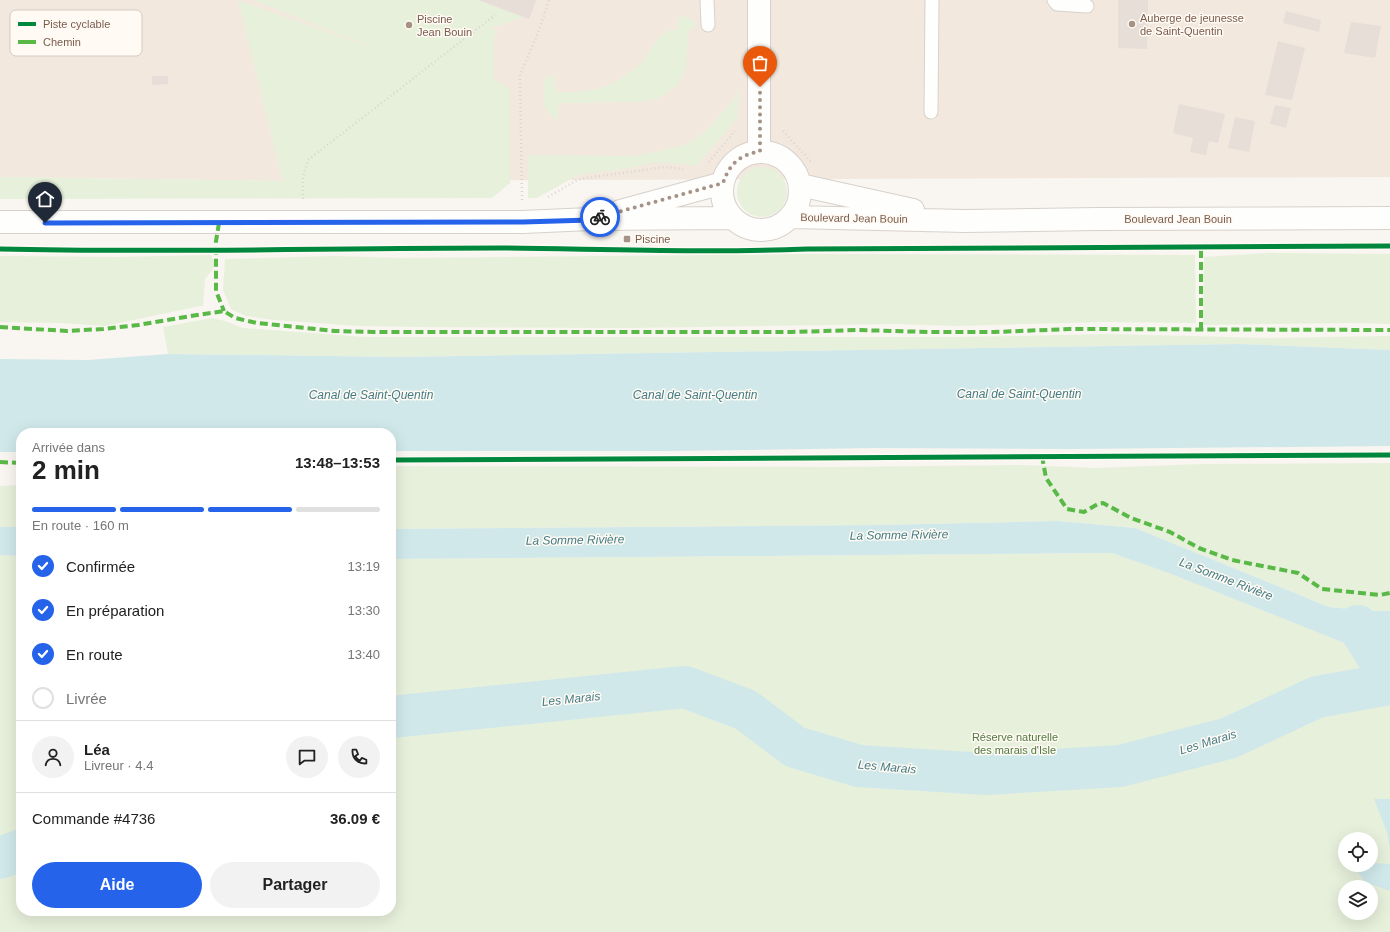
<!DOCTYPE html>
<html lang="fr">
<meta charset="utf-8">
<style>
:root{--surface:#fff;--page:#f2f2f2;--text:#222;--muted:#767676;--line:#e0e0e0;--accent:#2563eb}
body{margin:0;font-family:Helvetica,sans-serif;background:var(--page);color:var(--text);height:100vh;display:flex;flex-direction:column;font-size:15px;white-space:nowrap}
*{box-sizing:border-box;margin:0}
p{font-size:13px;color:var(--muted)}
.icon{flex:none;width:22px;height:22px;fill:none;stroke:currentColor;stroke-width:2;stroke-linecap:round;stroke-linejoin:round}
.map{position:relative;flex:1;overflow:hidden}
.sheet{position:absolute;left:16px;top:428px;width:380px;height:488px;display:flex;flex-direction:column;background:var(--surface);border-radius:16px;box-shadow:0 4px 16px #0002}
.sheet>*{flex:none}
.controls{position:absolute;left:1338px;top:832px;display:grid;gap:8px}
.controls a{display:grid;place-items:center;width:40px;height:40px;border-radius:50%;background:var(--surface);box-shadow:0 4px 16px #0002;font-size:20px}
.pin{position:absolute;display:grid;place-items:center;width:34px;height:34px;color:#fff;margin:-41px -17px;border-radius:50% 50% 50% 0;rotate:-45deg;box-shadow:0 0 4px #0007}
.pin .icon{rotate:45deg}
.courier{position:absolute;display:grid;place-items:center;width:40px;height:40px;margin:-20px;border:3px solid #2563eb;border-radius:50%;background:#fff;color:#222;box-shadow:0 1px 5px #0007}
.overview em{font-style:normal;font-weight:600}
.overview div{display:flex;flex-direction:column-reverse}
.overview{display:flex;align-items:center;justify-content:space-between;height:68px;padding:0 16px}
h1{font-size:26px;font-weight:600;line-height:30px}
.bar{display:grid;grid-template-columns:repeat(4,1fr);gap:6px 4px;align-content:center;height:48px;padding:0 16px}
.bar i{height:5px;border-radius:3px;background:var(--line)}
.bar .active{background:var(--accent)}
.bar p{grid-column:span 4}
.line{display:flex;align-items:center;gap:10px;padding:0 16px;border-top:1px solid var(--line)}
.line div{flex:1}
.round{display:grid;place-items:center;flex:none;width:42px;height:42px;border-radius:21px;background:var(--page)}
ol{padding:0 16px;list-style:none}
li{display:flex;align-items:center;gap:12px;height:44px}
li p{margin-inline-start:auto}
li .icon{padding:4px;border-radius:50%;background:var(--accent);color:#fff;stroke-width:4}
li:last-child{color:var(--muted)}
li i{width:22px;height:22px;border:2px solid var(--line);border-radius:50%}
.action{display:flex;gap:8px;margin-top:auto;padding:8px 16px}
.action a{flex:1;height:46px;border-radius:24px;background:var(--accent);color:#fff;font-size:16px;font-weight:600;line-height:46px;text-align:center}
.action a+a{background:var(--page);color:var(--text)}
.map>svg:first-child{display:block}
</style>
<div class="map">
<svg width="1390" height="932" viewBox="0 0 1390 932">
<rect width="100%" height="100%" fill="#f9f5f0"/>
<!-- residential -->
<path fill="#f2e8de" d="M 0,0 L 1390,0 L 1390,177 L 283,181 L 0,177 Z"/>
<!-- green -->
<path fill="#e7f0db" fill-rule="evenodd" d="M 238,0 L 383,52 L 254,0 L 531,0 L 525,16 L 489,29 L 497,30 L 493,43 L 493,79 L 510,89 L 510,183 L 492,198 L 0,199 L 0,177 L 283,181 Z
M 679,15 L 689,18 L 698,24 L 689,30 L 686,66 L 682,77 L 677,86 L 657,99 L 639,102 L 559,103 L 558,120 C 540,112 544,96 544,79 L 553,74 L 556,92 C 575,92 596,92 613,83 C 624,77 634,70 643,61 C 653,49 659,28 678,30 Z
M 739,87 L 738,118 L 696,166 L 684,164 L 656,162 L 625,169 L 580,174 L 537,198 L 528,198 L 528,155 L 633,156 L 657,152 L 686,144 L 704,133 L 735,98 Z
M737 192a25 25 0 1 1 50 0a25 25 0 1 1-50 0Z
M 1268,253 L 1390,254 L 1390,324 L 1353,323 L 1203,325 L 1204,257 Z
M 806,254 L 1195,255 L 1196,323 L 1103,322 L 956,326 L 897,324 L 629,328 L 419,327 L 360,326 L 274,320 L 246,316 L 231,309 L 223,290 L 225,259 L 333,256 L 403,258 Z
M 211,255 L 216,265 L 205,279 L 203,306 L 200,306 L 105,326 L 61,323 L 0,322 L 0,256 L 119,257 Z
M 212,318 L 225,321 L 243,328 L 365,337 L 962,337 L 1112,334 L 1266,338 L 1390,336 L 1390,350 L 1239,344 L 399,357 L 168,354 L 163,327 Z
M 1390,463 L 1390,611 L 1372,611 L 1329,607 L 1135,528 L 1058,521 L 880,525 L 391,529 L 391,466 L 834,467 L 1022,465 L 1095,468 L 1202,464 Z
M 21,485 L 21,527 L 0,527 L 0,486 Z
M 1112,553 L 1390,648 L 1390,932 L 0,932 L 0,555 L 21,556 L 21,911 L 391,911 L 391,559 ZM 1345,839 L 1371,839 L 1371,865 L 1345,865 ZM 1345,887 L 1371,887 L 1371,913 L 1345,913 Z"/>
<!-- water -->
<path fill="#d0e8ea" d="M 1239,344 L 1390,350 L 1390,446 L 1074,449 L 874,448 L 673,451 L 391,451 L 391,433 L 21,433 L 21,452 L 0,452 L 0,359 L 88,360 L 168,354 L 399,357 Z
M 1058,521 L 1135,528 L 1329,607 L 1372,611 L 1390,611 L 1390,649 L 1362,650 L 1169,573 L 1112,553 L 391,559 L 391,529 L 880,525 Z
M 0,527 L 21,527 L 21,556 L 0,555 Z
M 1390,799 L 1390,849 L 1387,832 L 1374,799 Z
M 1371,863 L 1390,864 L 1390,891 L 1365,882 L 1353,865 L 1371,865 Z"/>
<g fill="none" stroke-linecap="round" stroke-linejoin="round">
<!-- river -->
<path stroke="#d0e8ea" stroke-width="42" d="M 1358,626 L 1390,676
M 391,717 L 685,687 L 746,710 L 795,747 L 859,766 L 986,774 L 1120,766 L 1229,738 L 1317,697 L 1390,684
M 0,858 L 21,850"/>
</g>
<!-- building -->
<path fill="#e6ded7" d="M 478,0 L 536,0 L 529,19 Z
M 1118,0 L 1148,0 L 1147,49 L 1118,48 Z
M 1286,11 L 1321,20 L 1319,32 L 1283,23 Z
M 1351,22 L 1381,26 L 1375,58 L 1344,53 Z
M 1278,41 L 1305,48 L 1292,100 L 1265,95 Z
M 152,76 L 168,76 L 168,84 L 152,85 Z
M 1179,104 L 1225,114 L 1218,143 L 1209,141 L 1206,155 L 1190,152 L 1193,138 L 1173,133 Z
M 1275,105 L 1291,108 L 1286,128 L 1270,124 Z
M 1235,117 L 1255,121 L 1249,152 L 1228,148 Z"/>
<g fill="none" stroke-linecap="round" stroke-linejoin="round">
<defs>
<path id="service" d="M 707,0 L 708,25
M 1054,0 L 1057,4 L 1087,6
M 931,112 L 932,0"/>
<path id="minor" d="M 759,0 L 759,151"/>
<path id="tertiary" d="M722 191a39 39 0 1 1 78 0a39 39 0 1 1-78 0Z
M 800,185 L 913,210
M 620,211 L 723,183
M 791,217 L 965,221 L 1097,219 L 1390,218
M 0,222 L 523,222 L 590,219 L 732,218"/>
</defs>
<!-- service casing -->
<use href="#service" stroke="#d7d1cb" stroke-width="15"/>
<!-- minor casing -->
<use href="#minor" stroke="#d7d1cb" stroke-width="24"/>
<!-- tertiary casing -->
<use href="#tertiary" stroke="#d7d1cb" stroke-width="24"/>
<!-- path -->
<path stroke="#dcd5d0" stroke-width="2.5" stroke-dasharray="1 3" stroke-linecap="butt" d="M 783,131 L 812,163
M 709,162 L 735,131
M 548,197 L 577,180 L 586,178 L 665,167 L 683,169
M 303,199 L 303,177 L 308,160 L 495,15
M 522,200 L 520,75 L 538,33 L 549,0"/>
<!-- service -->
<use href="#service" stroke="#fefefd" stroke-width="13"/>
<!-- minor -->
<use href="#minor" stroke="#fefefd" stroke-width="22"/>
<!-- tertiary -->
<use href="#tertiary" stroke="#fefefd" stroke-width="22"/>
<!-- quiet -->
<path stroke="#58b947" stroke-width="4" stroke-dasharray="8 4" stroke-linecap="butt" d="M 219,223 L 216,241 L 216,291 L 224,311
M 0,327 L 67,331 L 103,329 L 138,325 L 197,315 L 224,311 L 235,318 L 257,323 L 335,331 L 373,332 L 791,332 L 857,330 L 929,332 L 994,332 L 1070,329 L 1390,330
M 1201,330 L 1201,247
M 1042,456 L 1046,478 L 1067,509 L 1084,512 L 1098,504 L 1103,503 L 1131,518 L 1170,532 L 1199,548 L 1232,560 L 1298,573 L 1322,589 L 1380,595 L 1390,593
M 0,462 L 21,463"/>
<defs>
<path id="cycleway" d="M 0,249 C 166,253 332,248 499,248 C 601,249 704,253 807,249 L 1390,246
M 391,460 L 1390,455"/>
</defs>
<!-- cycleway casing -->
<use href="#cycleway" stroke="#fffaf3" stroke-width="8"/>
<!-- cycleway -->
<use href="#cycleway" stroke="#00873e" stroke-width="5"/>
</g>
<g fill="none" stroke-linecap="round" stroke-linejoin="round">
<!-- done -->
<path stroke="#a69286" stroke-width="4" stroke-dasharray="0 7.2" d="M 600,217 L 723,183 C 730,163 739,156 760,151 L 760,87"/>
<!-- route -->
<path stroke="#2563eb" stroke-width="5" d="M 45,223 L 523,222 L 590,220 L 600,217"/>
</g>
<!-- markers -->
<g fill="#a69286" stroke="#fffaf3" stroke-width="1.5">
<circle cx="1132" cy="24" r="4"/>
<circle cx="409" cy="25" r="4"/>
<rect x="623" y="235" width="8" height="8" rx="2"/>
</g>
<g text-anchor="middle" stroke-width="3" stroke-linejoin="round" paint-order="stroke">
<!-- poi labels -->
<g font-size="11" fill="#7a5c4d" stroke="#fffaf3" text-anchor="start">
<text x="1140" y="22">Auberge de jeunesse<tspan x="1140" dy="13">de Saint-Quentin</tspan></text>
<text x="417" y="23">Piscine<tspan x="417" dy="13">Jean Bouin</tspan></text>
<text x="635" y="243">Piscine</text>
</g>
<!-- street labels -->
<g font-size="11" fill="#7a5c4d" stroke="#fffaf3">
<text transform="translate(854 218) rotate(1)" y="4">Boulevard Jean Bouin</text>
<text x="1178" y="223">Boulevard Jean Bouin</text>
</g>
<!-- park labels -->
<g font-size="11" fill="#537a41" stroke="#fffaf3">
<text x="1015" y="741">Réserve naturelle<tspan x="1015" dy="13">des marais d'Isle</tspan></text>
</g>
<!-- water labels -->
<g font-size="12" font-style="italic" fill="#437c86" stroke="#fffaf3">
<text x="1019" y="398">Canal de Saint-Quentin</text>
<text x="371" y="399">Canal de Saint-Quentin</text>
<text x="695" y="399">Canal de Saint-Quentin</text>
<text transform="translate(899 535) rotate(-1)" y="4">La Somme Rivière</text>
<text transform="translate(575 540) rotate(-1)" y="4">La Somme Rivière</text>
<text transform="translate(1226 579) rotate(21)" y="4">La Somme Rivière</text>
<text transform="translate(571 699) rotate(-6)" y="4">Les Marais</text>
<text transform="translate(1208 742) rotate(-17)" y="4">Les Marais</text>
<text transform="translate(887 767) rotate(5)" y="4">Les Marais</text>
</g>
</g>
<!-- legend -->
<rect x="10" y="10" width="132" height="46" rx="6" fill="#fffaf3" stroke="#d7cbc1" stroke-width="1"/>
<rect x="18" y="22" width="18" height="4" fill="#00873e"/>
<rect x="18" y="40" width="18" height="4" fill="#58b947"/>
<g font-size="11" fill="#7a5c4d">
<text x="43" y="28">Piste cyclable</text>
<text x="43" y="46">Chemin</text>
</g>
</svg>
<div class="controls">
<a><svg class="icon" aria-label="locate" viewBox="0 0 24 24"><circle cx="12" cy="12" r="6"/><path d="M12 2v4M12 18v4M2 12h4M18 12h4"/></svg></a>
<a><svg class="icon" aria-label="layers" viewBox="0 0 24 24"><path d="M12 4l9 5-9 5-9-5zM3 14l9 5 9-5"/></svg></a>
</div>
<div class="pin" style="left:760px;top:87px;background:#ea580c"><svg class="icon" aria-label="bag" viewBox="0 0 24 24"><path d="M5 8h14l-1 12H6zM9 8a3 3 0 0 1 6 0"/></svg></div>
<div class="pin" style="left:45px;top:223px;background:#1f2937"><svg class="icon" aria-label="home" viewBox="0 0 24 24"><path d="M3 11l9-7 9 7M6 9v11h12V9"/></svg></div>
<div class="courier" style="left:600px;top:217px"><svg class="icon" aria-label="bike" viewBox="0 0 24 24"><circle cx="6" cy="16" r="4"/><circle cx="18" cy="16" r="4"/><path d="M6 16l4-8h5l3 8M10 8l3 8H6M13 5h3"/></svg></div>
<section class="sheet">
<div class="overview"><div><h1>2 min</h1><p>Arrivée dans</p></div><em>13:48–13:53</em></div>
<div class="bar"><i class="active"></i><i class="active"></i><i class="active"></i><i></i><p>En route · 160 m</p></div>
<ol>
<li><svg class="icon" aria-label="check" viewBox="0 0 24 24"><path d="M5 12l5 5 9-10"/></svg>Confirmée<p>13:19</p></li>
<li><svg class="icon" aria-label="check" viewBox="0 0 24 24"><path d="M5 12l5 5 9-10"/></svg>En préparation<p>13:30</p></li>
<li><svg class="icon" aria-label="check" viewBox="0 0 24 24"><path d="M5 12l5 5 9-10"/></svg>En route<p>13:40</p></li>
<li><i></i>Livrée</li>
</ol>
<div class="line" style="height:72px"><a class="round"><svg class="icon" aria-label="person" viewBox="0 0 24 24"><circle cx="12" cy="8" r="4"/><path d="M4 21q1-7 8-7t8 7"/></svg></a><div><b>Léa</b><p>Livreur · 4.4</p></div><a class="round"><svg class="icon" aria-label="chat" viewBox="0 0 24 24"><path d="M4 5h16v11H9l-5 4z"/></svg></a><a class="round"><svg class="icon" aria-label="phone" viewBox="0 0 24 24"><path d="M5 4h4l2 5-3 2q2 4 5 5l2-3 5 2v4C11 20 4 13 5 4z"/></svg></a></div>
<div class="line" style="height:52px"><div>Commande #4736</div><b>36.09 €</b></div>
<div class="action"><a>Aide</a><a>Partager</a></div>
</section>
</div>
